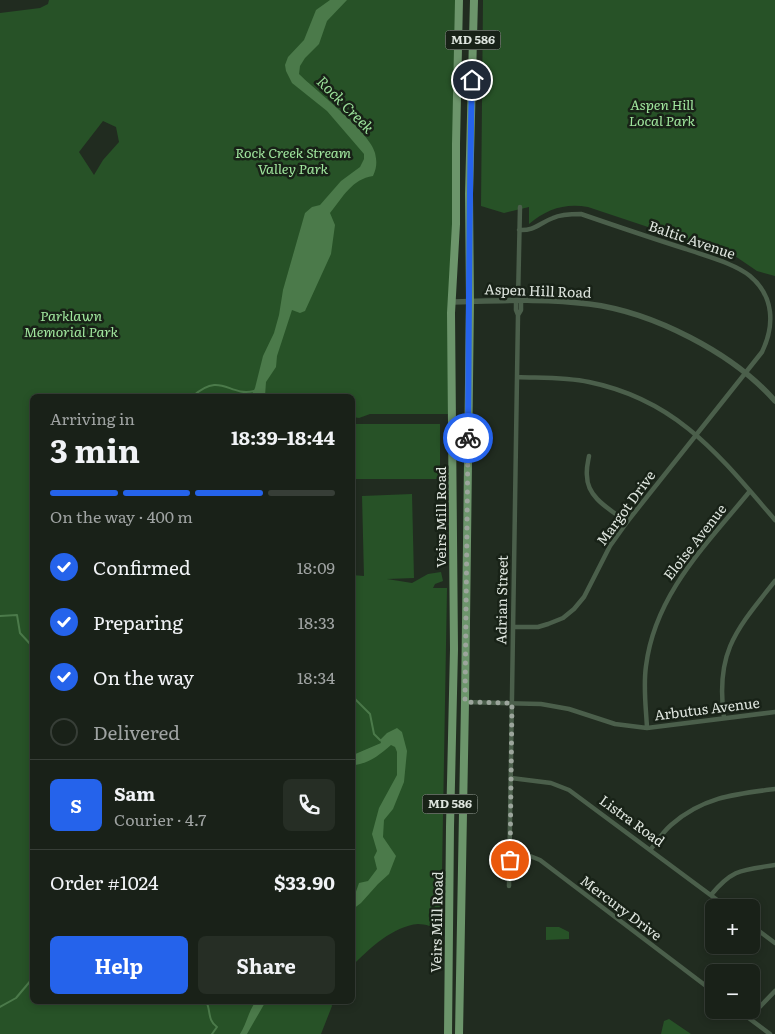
<!DOCTYPE html>
<meta charset="utf-8">
<style>
:root{--surface:#192118;--page:#262e25;--text:#f1f3f6;--muted:#9fa3a2;--line:#373e37;--accent:#2563eb}
body{margin:0;font-family:Literata,serif;background:var(--page);color:var(--text);height:100vh;display:flex;flex-direction:column;font-size:19px;white-space:nowrap}
*{box-sizing:border-box;margin:0}
p{font-size:16px;color:var(--muted)}
.icon{flex:none;width:28px;height:28px;fill:none;stroke:currentColor;stroke-width:2;stroke-linecap:round;stroke-linejoin:round}
.map{position:relative;flex:1;overflow:hidden}
.details{position:absolute;left:30px;top:394px;width:325px;height:610px;display:flex;flex-direction:column;background:var(--surface);border-radius:8px;box-shadow:0 2px 8px #0003,0 0 0 1px var(--line)}
.details>*{flex:none}
.controls{position:absolute;left:705px;top:899px;display:grid;gap:10px}
.controls a{display:grid;place-items:center;width:55px;height:55px;border-radius:8px;background:var(--surface);box-shadow:0 2px 8px #0003,0 0 0 1px var(--line);font-size:25px}
.pin{position:absolute;display:grid;place-items:center;width:42px;height:42px;color:#fff;margin:-21px;border:2px solid #fff;border-radius:50%;box-shadow:0 1px 5px #0007}
.courier{position:absolute;display:grid;place-items:center;width:50px;height:50px;margin:-25px;border:4px solid #2563eb;border-radius:50%;background:#fff;color:#222;box-shadow:0 1px 6px #0007}
.overview em{font-style:normal;font-weight:700}
.overview div{display:flex;flex-direction:column-reverse}
.overview{display:flex;align-items:center;justify-content:space-between;height:85px;padding:0 20px}
h1{font-size:32px;font-weight:700;line-height:38px}
.bar{display:grid;grid-template-columns:repeat(4,1fr);gap:8px 5px;align-content:center;height:60px;padding:0 20px}
.bar i{height:6px;border-radius:4px;background:var(--line)}
.bar .on{background:var(--accent)}
.bar p{grid-column:span 4}
.line{display:flex;align-items:center;gap:12px;padding:0 20px;border-top:1px solid var(--line)}
.line div{flex:1}
.round{display:grid;place-items:center;flex:none;width:52px;height:52px;border-radius:8px;background:var(--page)}
ol{padding:0 20px;list-style:none}
li{display:flex;align-items:center;gap:15px;height:55px}
li p{margin-inline-start:auto}
li .icon{padding:5px;border-radius:50%;background:var(--accent);color:#fff;stroke-width:4}
li:last-child{color:var(--muted)}
li i{width:28px;height:28px;border:2px solid var(--line);border-radius:50%}
.primary-button{display:flex;gap:10px;margin-top:auto;padding:10px 20px}
.primary-button a{flex:1;height:58px;border-radius:8px;background:var(--accent);color:#fff;font-size:20px;font-weight:700;line-height:58px;text-align:center}
.primary-button a+a{background:var(--page);color:var(--text)}
.map>svg:first-child{display:block}
</style>
<div class="map">
<svg width="775" height="1034" viewBox="0 0 775 1034">
<rect width="100%" height="100%" fill="#212c20"/>
<!-- green -->
<path fill="#275227" fill-rule="evenodd" d="M 49,0 L 456,0 L 450,414 L 370,414 L 359,418 L 353,417 L 352,396 L 32,396 L 32,1001 L 331,1001 L 332,1006 L 321,1034 L 0,1034 L 0,13 L 40,8 L 48,4 ZM 103,121 L 116,127 L 119,142 L 103,160 L 94,175 L 79,152 Z
M 483,0 L 775,0 L 775,276 L 757,271 L 735,256 L 588,207 C 565,203 547,209 529,224 L 529,207 L 504,213 L 481,206 Z
M 353,424 L 440,424 L 440,479 L 353,479 Z
M 412,494 L 414,578 L 387,579 L 412,583 L 428,574 L 441,572 L 443,581 L 435,584 L 433,588 L 447,588 L 441,930 C 434,927 425,924 418,924 C 393,926 369,949 353,965 L 352,575 L 364,576 L 362,496 Z
M 546,927 L 559,927 L 569,932 L 569,939 L 546,940 Z
M 669,1019 L 691,1034 L 661,1034 L 664,1021 Z"/>
<!-- water -->
<path fill="#4b7a4a" d="M 330,0 L 347,0 L 327,21 L 319,44 L 305,58 L 300,66 L 299,74 C 315,90 371,133 375,153 C 377,162 377,167 373,176 C 352,179 343,197 330,213 L 335,225 L 331,254 L 305,311 L 300,313 L 292,310 L 277,356 L 276,367 L 266,382 L 265,396 L 251,396 L 255,388 L 263,356 L 274,333 L 279,315 L 283,290 L 305,213 L 312,207 L 320,205 L 341,181 L 360,167 L 364,159 L 364,154 L 327,111 L 292,83 L 286,71 L 285,65 L 288,57 L 304,40 L 316,10 Z
M 397,728 L 402,732 L 407,751 L 404,782 L 393,809 L 384,820 L 383,837 L 396,856 L 389,874 L 378,884 L 361,903 L 353,909 L 353,900 L 359,883 L 368,881 L 377,869 L 374,857 L 377,851 L 372,834 L 379,808 L 397,775 L 397,752 L 395,747 L 391,745 C 379,755 369,764 353,765 L 353,755 L 381,743 L 380,740 L 387,733 Z
M 256,1001 L 266,1001 L 247,1034 L 240,1034 C 247,1023 248,1012 256,1001 Z"/>
<g fill="none" stroke-linecap="round" stroke-linejoin="round">
<!-- stream -->
<path stroke="#4b7a4a" stroke-width="2" d="M 193,396 C 222,371 228,397 254,391
M 0,616 L 17,615 L 20,633 L 32,646
M 352,696 L 370,714 L 374,734 L 380,740
M 206,1001 C 211,1010 207,1020 217,1027 L 212,1034
M 0,1007 L 16,998 L 32,979"/>
<!-- minor -->
<path stroke="#4b5f4b" stroke-width="4.5" d="M 516,300 L 516,310 L 518,315
M 518,300 L 520,207
M 517,377 C 541,378 566,377 589,382 C 677,400 719,455 775,520
M 589,456 C 588,462 586,469 587,476 C 587,498 611,510 627,522
M 513,627 L 538,627 L 548,624 L 563,618 L 574,609 L 584,597 L 610,546 L 627,522 L 762,352 C 775,325 774,296 750,276 C 734,263 705,256 686,249 C 651,238 616,226 581,214 C 572,214 561,214 553,218 C 539,223 535,231 519,230
M 465,702 L 541,704 L 569,709 L 615,724 L 647,728 L 775,712
M 724,718 C 715,652 736,630 775,581
M 647,728 C 646,707 643,687 646,666 C 655,594 706,545 750,491
M 511,778 L 551,783 L 569,790 L 728,908
M 651,849 C 657,841 663,832 671,825 C 703,797 735,794 775,789
M 510,854 L 530,856 L 540,860 L 714,992
M 509,886 L 517,377 L 518,315 L 521,310 L 521,300
M 711,895 C 733,868 743,870 775,865
M 751,925 L 775,943
M 738,1010 L 770,1034
M 749,1018 L 775,991"/>
<!-- tertiary -->
<path stroke="#4b5f4b" stroke-width="5.5" d="M 452,302 C 497,301 544,298 589,304 C 653,312 733,353 775,401"/>
<!-- primary -->
<path stroke="#6c956b" stroke-width="8" d="M 448,1034 L 450,827 L 454,649 L 451,313 L 456,224 L 456,144 L 459,0
M 459,1034 L 465,702 L 470,302 L 469,194 L 474,0"/>
</g>
<g fill="none" stroke-linecap="round" stroke-linejoin="round">
<!-- done -->
<path stroke="#9ca59c" stroke-width="5" stroke-dasharray="0 9" d="M 468,438 L 465,702 L 512,703 L 510,860"/>
<!-- route -->
<path stroke="#2563eb" stroke-width="6" d="M 468,438 C 469,319 469,199 472,80"/>
</g>
<g text-anchor="middle" stroke-width="5" stroke-linejoin="round" paint-order="stroke">
<!-- shield labels -->
<g fill="#182217" stroke="#a3aba3" stroke-width="1">
<rect x="445.5" y="30.5" width="55" height="19" rx="4"/>
<rect x="422.5" y="794.5" width="55" height="19" rx="4"/>
</g>
<g font-size="12" font-weight="bold" fill="#dfe6df">
<text x="473" y="44">MD 586</text>
<text x="450" y="808">MD 586</text>
</g>
<!-- park labels -->
<g font-size="14" font-style="italic" fill="#a0e69e" stroke="#182217">
<text x="662" y="110">Aspen Hill<tspan x="662" dy="16">Local Park</tspan></text>
<text x="293" y="158">Rock Creek Stream<tspan x="293" dy="16">Valley Park</tspan></text>
<text x="71" y="321">Parklawn<tspan x="71" dy="16">Memorial Park</tspan></text>
</g>
<!-- street labels -->
<g font-size="14" fill="#dfe6df" stroke="#182217">
<text transform="translate(692 240) rotate(19)" y="5">Baltic Avenue</text>
<text transform="translate(538 291) rotate(2)" y="5">Aspen Hill Road</text>
<text transform="translate(626 508) rotate(-54)" y="5">Margot Drive</text>
<text transform="translate(441 517) rotate(-90)" y="5">Veirs Mill Road</text>
<text transform="translate(695 542) rotate(-52)" y="5">Eloise Avenue</text>
<text transform="translate(502 600) rotate(-89)" y="5">Adrian Street</text>
<text transform="translate(707 709) rotate(-7)" y="5">Arbutus Avenue</text>
<text transform="translate(632 821) rotate(36)" y="5">Listra Road</text>
<text transform="translate(621 908) rotate(37)" y="5">Mercury Drive</text>
<text transform="translate(437 922) rotate(-89)" y="5">Veirs Mill Road</text>
</g>
<!-- water labels -->
<g font-size="15" font-style="italic" fill="#9ae099" stroke="#182217">
<text transform="translate(345 105) rotate(45)" y="5">Rock Creek</text>
</g>
</g>
</svg>
<div class="controls">
<a>+</a>
<a>−</a>
</div>
<div class="pin" style="left:510px;top:860px;background:#ea580c"><svg class="icon" aria-label="bag" viewBox="0 0 24 24"><path d="M5 8h14l-1 12H6zM9 8a3 3 0 0 1 6 0"/></svg></div>
<div class="pin" style="left:472px;top:80px;background:#1f2937"><svg class="icon" aria-label="home" viewBox="0 0 24 24"><path d="M3 11l9-7 9 7M6 9v11h12V9"/></svg></div>
<div class="courier" style="left:468px;top:438px"><svg class="icon" aria-label="bike" viewBox="0 0 24 24"><circle cx="6" cy="16" r="4"/><circle cx="18" cy="16" r="4"/><path d="M6 16l4-8h5l3 8M10 8l3 8H6M13 5h3"/></svg></div>
<section class="details">
<div class="overview"><div><h1>3 min</h1><p>Arriving in</p></div><em>18:39–18:44</em></div>
<div class="bar"><i class="on"></i><i class="on"></i><i class="on"></i><i></i><p>On the way · 400 m</p></div>
<ol>
<li><svg class="icon" aria-label="check" viewBox="0 0 24 24"><path d="M5 12l5 5 9-10"/></svg>Confirmed<p>18:09</p></li>
<li><svg class="icon" aria-label="check" viewBox="0 0 24 24"><path d="M5 12l5 5 9-10"/></svg>Preparing<p>18:33</p></li>
<li><svg class="icon" aria-label="check" viewBox="0 0 24 24"><path d="M5 12l5 5 9-10"/></svg>On the way<p>18:34</p></li>
<li><i></i>Delivered</li>
</ol>
<div class="line" style="height:90px"><b class="round" style="background:var(--accent);color:#fff">S</b><div><b>Sam</b><p>Courier · 4.7</p></div><a class="round"><svg class="icon" aria-label="phone" viewBox="0 0 24 24"><path d="M5 4h4l2 5-3 2q2 4 5 5l2-3 5 2v4C11 20 4 13 5 4z"/></svg></a></div>
<div class="line" style="height:65px"><div>Order #1024</div><b>$33.90</b></div>
<div class="primary-button"><a>Help</a><a>Share</a></div>
</section>
</div>
